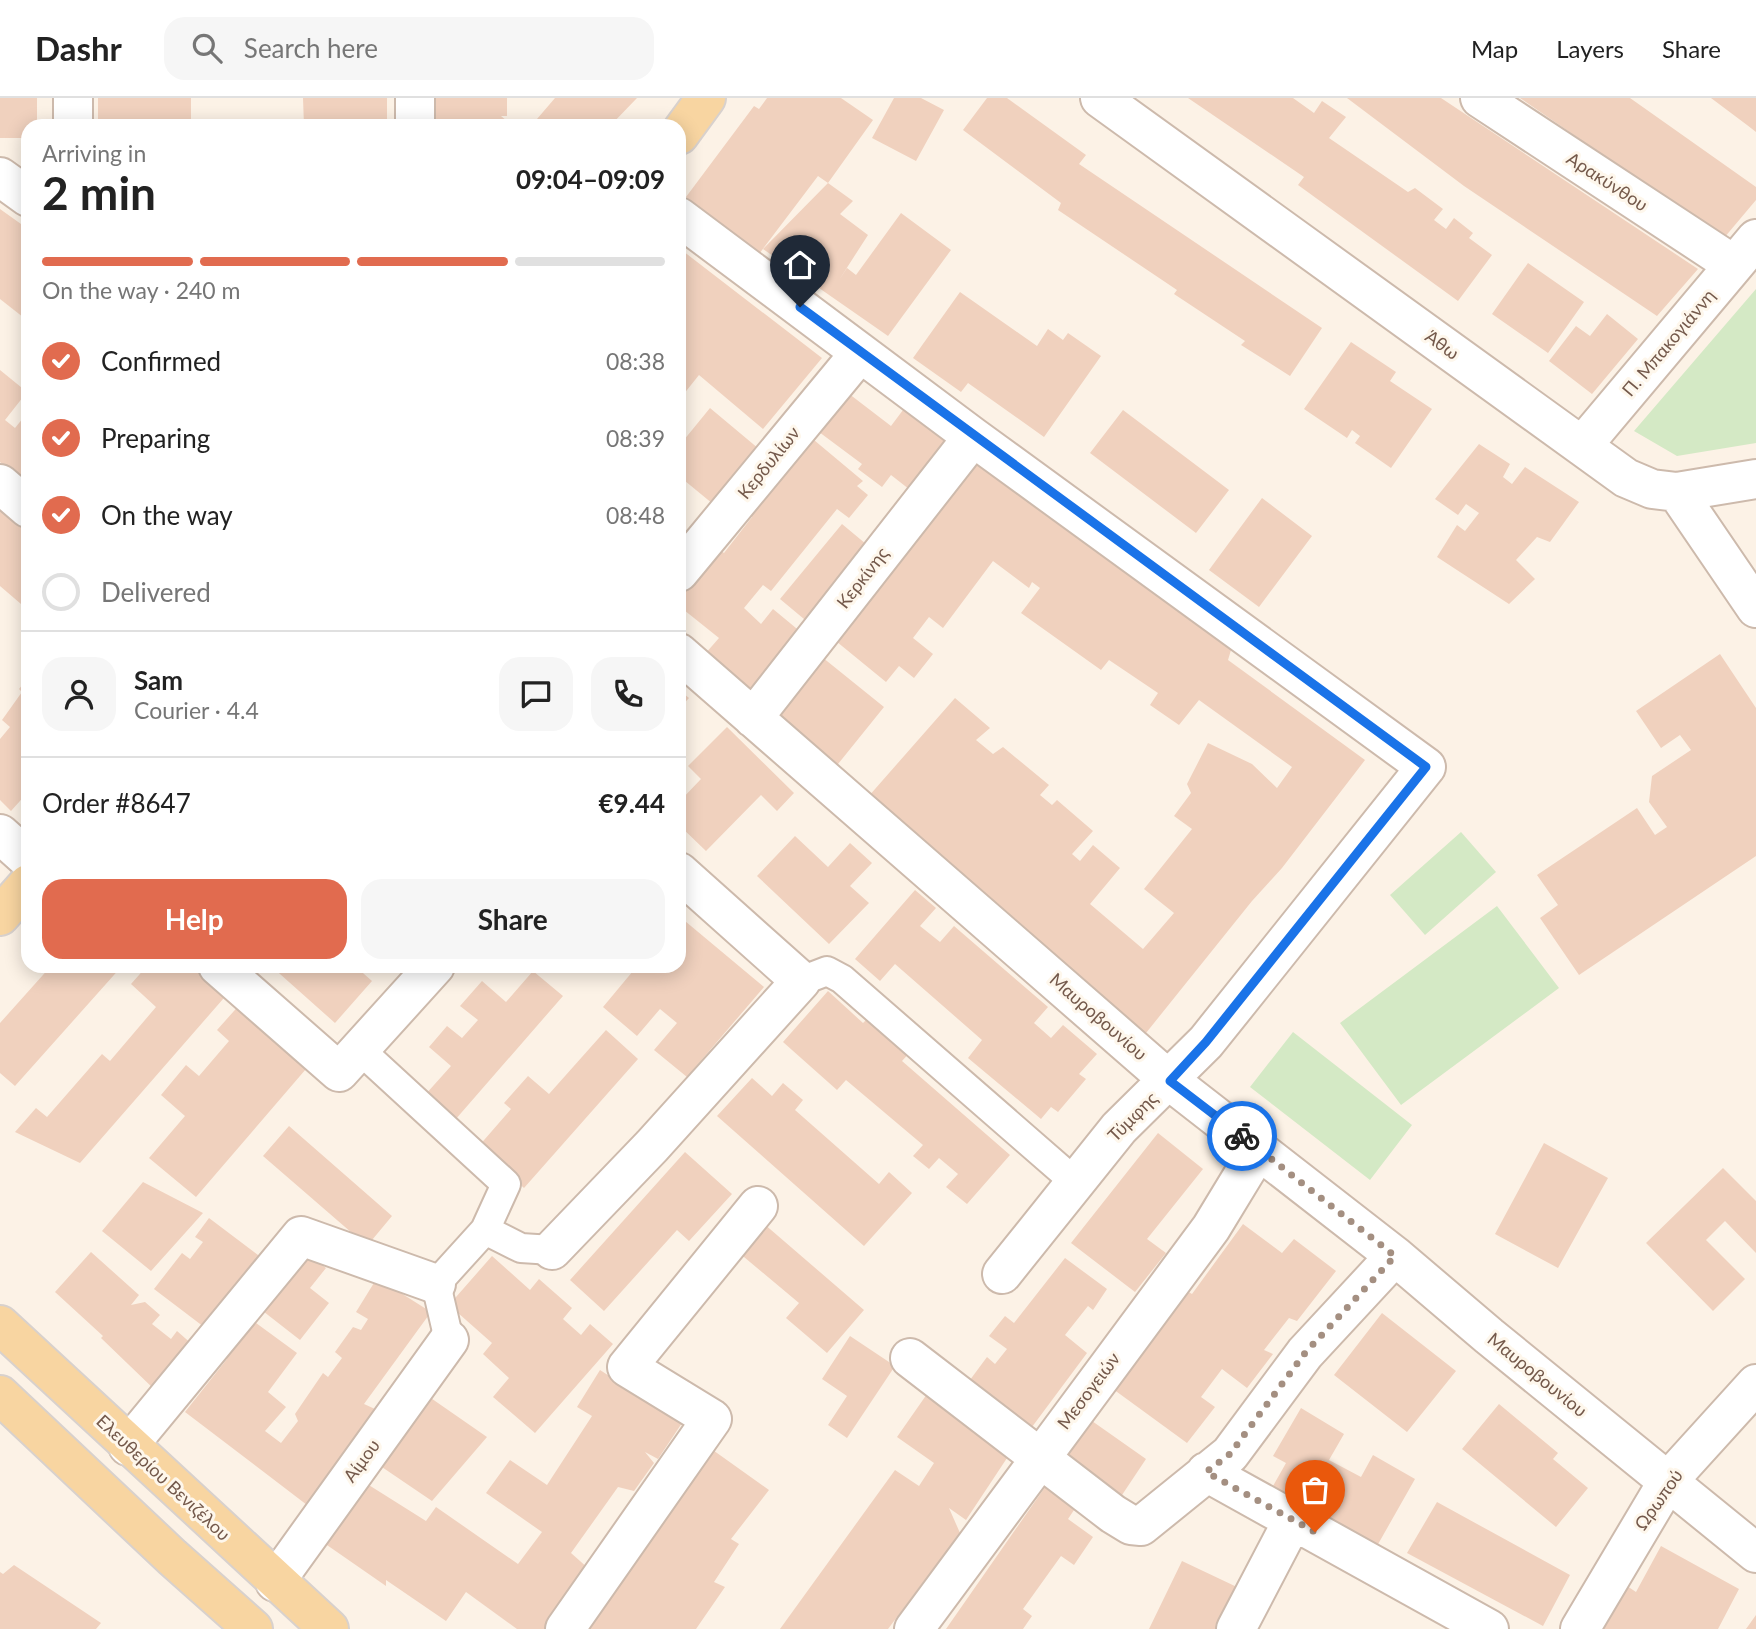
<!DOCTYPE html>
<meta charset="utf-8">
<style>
:root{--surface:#fff;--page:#f6f6f6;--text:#222;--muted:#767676;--line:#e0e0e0;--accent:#e16b4f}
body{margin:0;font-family:Lato,sans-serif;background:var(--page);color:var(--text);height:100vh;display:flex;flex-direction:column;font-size:26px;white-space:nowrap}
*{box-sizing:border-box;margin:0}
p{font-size:23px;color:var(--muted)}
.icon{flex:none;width:38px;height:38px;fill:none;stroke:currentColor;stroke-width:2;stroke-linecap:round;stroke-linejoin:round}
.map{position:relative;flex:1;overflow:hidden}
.sheet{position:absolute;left:21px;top:21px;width:665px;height:854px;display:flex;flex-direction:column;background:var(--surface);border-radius:21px;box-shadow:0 4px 18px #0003}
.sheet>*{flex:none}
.pin{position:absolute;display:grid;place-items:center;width:60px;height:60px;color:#fff;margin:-72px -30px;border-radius:50% 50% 50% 0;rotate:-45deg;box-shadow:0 0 7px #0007}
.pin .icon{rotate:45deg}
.courier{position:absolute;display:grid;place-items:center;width:70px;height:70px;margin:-35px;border:5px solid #1a73e8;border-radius:50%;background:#fff;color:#222;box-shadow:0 2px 9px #0007}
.headline em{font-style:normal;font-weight:700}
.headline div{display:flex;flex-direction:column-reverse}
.headline{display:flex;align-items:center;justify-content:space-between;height:119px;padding:0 21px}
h1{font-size:46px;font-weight:700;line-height:52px}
.bar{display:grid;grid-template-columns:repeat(4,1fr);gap:10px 7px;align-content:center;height:84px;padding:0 21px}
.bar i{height:9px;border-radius:5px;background:var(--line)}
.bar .current{background:var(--accent)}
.bar p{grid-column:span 4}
.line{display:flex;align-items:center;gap:18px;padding:0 21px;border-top:2px solid var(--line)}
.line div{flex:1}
.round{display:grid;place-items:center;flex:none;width:74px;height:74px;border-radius:21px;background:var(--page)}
ol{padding:0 21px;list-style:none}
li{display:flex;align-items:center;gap:21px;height:77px}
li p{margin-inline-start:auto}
li .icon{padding:7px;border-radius:50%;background:var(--accent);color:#fff;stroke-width:4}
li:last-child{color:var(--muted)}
li i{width:38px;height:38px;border:4px solid var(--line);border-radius:50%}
.cta{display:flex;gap:14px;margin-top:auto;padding:14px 21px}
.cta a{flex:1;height:80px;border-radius:21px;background:var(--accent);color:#fff;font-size:28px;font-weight:700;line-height:80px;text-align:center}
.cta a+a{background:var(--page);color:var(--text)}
header{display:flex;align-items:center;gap:42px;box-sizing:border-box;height:98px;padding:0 35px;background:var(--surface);border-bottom:2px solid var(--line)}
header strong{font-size:33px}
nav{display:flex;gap:38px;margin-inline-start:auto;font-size:24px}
.search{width:490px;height:63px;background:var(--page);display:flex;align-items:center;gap:18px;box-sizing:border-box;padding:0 24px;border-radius:21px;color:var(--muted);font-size:26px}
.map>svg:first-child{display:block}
</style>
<header>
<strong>Dashr</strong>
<div class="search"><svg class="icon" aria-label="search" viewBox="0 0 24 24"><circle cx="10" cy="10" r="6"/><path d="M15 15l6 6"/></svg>Search here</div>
<nav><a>Map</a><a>Layers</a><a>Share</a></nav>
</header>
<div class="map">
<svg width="1756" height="1531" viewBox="0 0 1756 1531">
<rect width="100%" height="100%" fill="#fcf2e6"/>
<!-- green -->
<path fill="#d4e9c5" d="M 1756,191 L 1756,345 L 1677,358 L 1634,333 Z
M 1461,734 L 1496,774 L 1425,837 L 1390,797 Z
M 1497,808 L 1559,890 L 1401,1007 L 1340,925 Z
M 1293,934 L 1412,1027 L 1370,1082 L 1250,989 Z"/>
<!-- building -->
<path fill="#f0d1be" d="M 0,0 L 37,0 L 37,28 L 28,28 L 28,40 L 0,40 Z
M 98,0 L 191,0 L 191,21 L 184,21 L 184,28 L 98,28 Z
M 303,0 L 387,0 L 387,28 L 304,28 Z
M 435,0 L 507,0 L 507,18 L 501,18 L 513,28 L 435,28 Z
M 555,0 L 637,0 L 610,28 L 531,28 Z
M 767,0 L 841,0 L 873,22 L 828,85 L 818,78 L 759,156 L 686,99 L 754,8 L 759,11 Z
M 894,0 L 921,0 L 944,12 L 916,63 L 872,40 Z
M 987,0 L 1007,0 L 1086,57 L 1079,66 L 1322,230 L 1290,278 L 1241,247 L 1245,243 L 1174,196 L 1177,192 L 1058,112 L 1061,105 L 963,32 Z
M 1188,0 L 1293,0 L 1314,15 L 1322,3 L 1346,19 L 1329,40 L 1408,94 L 1415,90 L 1443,111 L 1434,122 L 1446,131 L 1454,120 L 1473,135 L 1469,140 L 1492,157 L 1458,203 L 1298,87 L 1304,79 Z
M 1347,0 L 1441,0 L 1698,171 L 1657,218 L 1464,88 Z
M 1520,0 L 1630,0 L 1756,89 L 1756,102 L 1724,140 Z
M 1711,0 L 1756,0 L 1756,34 L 1747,27 Z
M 828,85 L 853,103 L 840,116 L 868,137 L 839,182 L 847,170 L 856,177 L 901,115 L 951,152 L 888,238 L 763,151 Z
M 0,111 L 28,131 L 28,223 L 0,201 Z
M 679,150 L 822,260 L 763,331 L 699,277 L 679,302 Z
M 1528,165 L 1584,204 L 1548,255 L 1492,216 Z
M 960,194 L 1037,248 L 1048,231 L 1063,242 L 1068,235 L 1101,258 L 1044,339 L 968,285 L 961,294 L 913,260 Z
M 1607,216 L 1638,241 L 1592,296 L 1549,263 L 1576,228 L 1590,238 Z
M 1351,244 L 1396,274 L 1390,283 L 1432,311 L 1391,370 L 1355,345 L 1360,338 L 1352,332 L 1347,340 L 1304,311 Z
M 0,272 L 27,294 L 5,322 L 15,330 L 28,314 L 28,387 L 0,364 Z
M 844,292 L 891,328 L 903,312 L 951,347 L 914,395 L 891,377 L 882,389 L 858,371 L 862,366 L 815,331 Z
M 710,310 L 759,351 L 713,406 L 679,378 L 679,348 Z
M 1123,312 L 1229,392 L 1196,435 L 1090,355 Z
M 808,337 L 863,383 L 857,388 L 868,397 L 849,420 L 837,411 L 771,493 L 763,487 L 744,510 L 761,526 L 773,511 L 802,535 L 752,594 L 705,556 L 719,540 L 679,508 L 679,497 L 717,450 L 724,455 L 752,419 L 745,413 Z
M 1479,346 L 1510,366 L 1503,379 L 1512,386 L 1525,369 L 1579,404 L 1550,444 L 1537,439 L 1516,462 L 1535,481 L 1509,506 L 1437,459 L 1457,427 L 1465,433 L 1479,415 L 1466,406 L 1458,417 L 1435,401 Z
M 971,360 L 1231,552 L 1228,562 L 1365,662 L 1282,770 L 1252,803 L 1146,935 L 868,699 L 955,600 L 990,630 L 976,642 L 993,656 L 1003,649 L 1049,687 L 1040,697 L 1052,707 L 1057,702 L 1093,733 L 1072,756 L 1080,763 L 1093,747 L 1120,770 L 1090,806 L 1143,851 L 1174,815 L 1144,791 L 1192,731 L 1174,718 L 1191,695 L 1187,686 L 1208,645 L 1252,666 L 1277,690 L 1292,669 L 1199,602 L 1179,627 L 1150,607 L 1158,595 L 1109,562 L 1101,572 L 1021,515 L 1040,490 L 1032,484 L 1029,490 L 993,463 L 943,530 L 929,519 L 913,540 L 933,556 L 914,580 L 899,568 L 886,584 L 831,539 Z
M 1262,400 L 1312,438 L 1259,509 L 1209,472 Z
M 0,408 L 28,432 L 28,512 L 0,488 Z
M 842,426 L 872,451 L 810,526 L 780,501 Z
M 817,555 L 884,609 L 834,671 L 766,617 Z
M 1720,556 L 1756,610 L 1756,758 L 1579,877 L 1540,820 L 1558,807 L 1537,777 L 1637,710 L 1655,737 L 1667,729 L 1649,704 L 1652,678 L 1691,652 L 1680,637 L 1661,650 L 1636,613 Z
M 28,580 L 28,694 L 11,713 L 0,702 L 0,641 L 10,629 L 2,622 L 22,594 L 19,591 Z
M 679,592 L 689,600 L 679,611 Z
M 727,629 L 794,695 L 777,713 L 761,697 L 706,753 L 679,727 L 679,704 L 701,681 L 688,668 Z
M 795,738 L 828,769 L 850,745 L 872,765 L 850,788 L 869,805 L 829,846 L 757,778 Z
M 915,792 L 936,810 L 920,828 L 940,844 L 954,828 L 1048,909 L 1034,925 L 1051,940 L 1063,927 L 1097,956 L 1079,976 L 1086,981 L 1058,1014 L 1051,1009 L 1041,1021 L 968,960 L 982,942 L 895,866 L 880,883 L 855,861 Z
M 679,818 L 764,889 L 687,979 L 654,952 L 677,925 L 660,911 L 637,938 L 603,909 L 633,873 L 626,868 L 679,868 Z
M 51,868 L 122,868 L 15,988 L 0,975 L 0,925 Z
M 147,868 L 159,868 L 167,875 L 173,868 L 200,868 L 230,893 L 80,1065 L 15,1034 L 36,1010 L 47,1019 L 102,956 L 110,963 L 156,909 L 131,886 Z
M 271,868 L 355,868 L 372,883 L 335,925 Z
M 533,873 L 563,898 L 455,1022 L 425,997 L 451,968 L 429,949 L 447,928 L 462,940 L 478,922 L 460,908 L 482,883 L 506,904 Z
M 828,893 L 863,925 L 871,917 L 911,953 L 902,963 L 1010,1057 L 967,1106 L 946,1089 L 958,1076 L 939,1060 L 929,1071 L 913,1058 L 923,1047 L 846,982 L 837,992 L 783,944 Z
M 242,904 L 312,964 L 196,1099 L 149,1060 L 185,1018 L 161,997 L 186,967 L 199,978 L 229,943 L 217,932 Z
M 606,932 L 638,961 L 524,1090 L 478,1049 L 511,1011 L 504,1005 L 528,978 L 549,996 Z
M 752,980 L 772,998 L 783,985 L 803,1002 L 795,1012 L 879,1086 L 889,1074 L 912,1095 L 864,1148 L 717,1018 Z
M 289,1028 L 392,1118 L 367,1148 L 263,1058 Z
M 1158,1035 L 1203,1071 L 1147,1141 L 1166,1155 L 1135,1194 L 1071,1145 Z
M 1544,1045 L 1608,1080 L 1558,1170 L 1495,1136 Z
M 685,1054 L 732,1096 L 689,1143 L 677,1132 L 604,1213 L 570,1182 Z
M 1723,1070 L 1756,1103 L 1756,1155 L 1725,1123 L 1706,1142 L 1745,1181 L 1713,1213 L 1646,1145 Z
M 143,1084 L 203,1115 L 151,1173 L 102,1133 Z
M 209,1120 L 262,1160 L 208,1232 L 154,1191 L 182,1155 L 190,1161 L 203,1144 L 195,1139 Z
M 763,1125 L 864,1212 L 827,1255 L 786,1220 L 799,1205 L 738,1154 Z
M 1243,1126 L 1282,1155 L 1294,1141 L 1336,1173 L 1297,1223 L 1289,1220 L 1264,1252 L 1273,1256 L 1247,1290 L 1222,1271 L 1201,1299 L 1215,1309 L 1187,1345 L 1113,1291 L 1187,1193 L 1192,1196 Z
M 304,1153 L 326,1170 L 310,1190 L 329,1205 L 300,1242 L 259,1210 Z
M 91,1154 L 139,1197 L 131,1207 L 145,1204 L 160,1217 L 152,1226 L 171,1241 L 177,1233 L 194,1248 L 156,1293 L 101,1240 L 103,1238 L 55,1194 Z
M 492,1158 L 530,1192 L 539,1181 L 572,1210 L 563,1221 L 581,1237 L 590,1226 L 613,1246 L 535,1335 L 493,1299 L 509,1280 L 483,1256 L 492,1245 L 449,1207 Z
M 1065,1160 L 1107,1191 L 1093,1212 L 1088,1208 L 1065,1237 L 1087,1255 L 1029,1333 L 967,1286 L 987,1259 L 995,1266 L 1007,1251 L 989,1238 L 1005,1218 L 1014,1225 Z
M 377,1180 L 431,1214 L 364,1306 L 375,1311 L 307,1407 L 185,1314 L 227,1261 L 220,1257 L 248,1219 L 297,1255 L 268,1294 L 286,1309 L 265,1333 L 281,1345 L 298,1323 L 295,1316 L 323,1275 L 328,1279 L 342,1260 L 335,1254 L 353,1229 L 361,1232 L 368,1221 L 356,1214 Z
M 1382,1215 L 1456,1273 L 1407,1334 L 1334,1277 Z
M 850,1238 L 895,1268 L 847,1340 L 828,1327 L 847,1298 L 822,1281 Z
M 600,1272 L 682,1325 L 658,1361 L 645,1354 L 654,1365 L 634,1393 L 618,1389 L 571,1455 L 589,1471 L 544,1531 L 517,1531 L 466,1494 L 446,1523 L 386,1482 L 386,1488 L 324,1445 L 364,1384 L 426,1423 L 436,1409 L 518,1466 L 542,1434 L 486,1395 L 510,1362 L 547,1387 L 592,1318 L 577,1309 Z
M 425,1296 L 487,1339 L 432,1403 L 376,1365 Z
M 927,1296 L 1011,1354 L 966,1422 L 949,1410 L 960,1435 L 888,1531 L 780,1531 L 895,1372 L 919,1388 L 934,1365 L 897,1339 Z
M 1499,1306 L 1558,1355 L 1553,1361 L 1588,1390 L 1556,1429 L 1462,1351 Z
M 1301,1310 L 1344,1336 L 1329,1362 L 1361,1379 L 1373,1357 L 1415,1381 L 1377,1448 L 1273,1388 L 1286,1365 L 1273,1358 Z
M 1092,1323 L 1146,1361 L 1120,1400 L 1065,1362 Z
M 703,1345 L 769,1392 L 731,1441 L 739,1446 L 714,1484 L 725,1489 L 696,1531 L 574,1531 Z
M 1050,1382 L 1080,1403 L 1068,1421 L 1093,1439 L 1074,1467 L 1061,1458 L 1023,1511 L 1032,1518 L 1023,1531 L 946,1531 Z
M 1437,1404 L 1570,1477 L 1543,1528 L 1407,1455 Z
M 1661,1448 L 1739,1491 L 1718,1531 L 1603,1531 L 1627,1488 L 1636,1494 Z
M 1182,1463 L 1239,1490 L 1219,1531 L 1149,1531 Z
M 14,1467 L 101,1525 L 96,1531 L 0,1531 L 0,1474 L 3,1476 Z
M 1756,1517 L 1756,1531 L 1746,1531 Z"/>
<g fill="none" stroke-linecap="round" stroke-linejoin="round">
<defs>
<path id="pedestrian" d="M 801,883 L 827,873 L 842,881 L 1075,1084
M 359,951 L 506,1086 L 485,1132 L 436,1186 L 449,1242
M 485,1132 L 521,1150 L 552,1152"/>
<path id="minor" d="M 73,0 L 73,28
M 1100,0 L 1626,380 L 1652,391 L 1677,394 L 1756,510
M 1480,0 L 1734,167
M 0,79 L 28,99
M 679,119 L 973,339 L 1426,669 L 1206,944 L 1119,1030 L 1002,1176
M 1582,348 L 1756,141
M 0,386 L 28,410
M 1677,394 L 1756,381
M 679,474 L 860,255
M 679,555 L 1170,983 L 1395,1158 L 1489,1238 L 1756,1455
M 753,620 L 973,339
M 0,736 L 28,761
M 218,868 L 339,974 L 435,868
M 552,1152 L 652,1048 L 801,883 L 679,774
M 910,1260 L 1113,1416 L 1131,1427 L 1141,1428 L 1230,1356 L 1305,1255 L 1395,1158
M 128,1348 L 301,1138 L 436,1186
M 1206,1374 L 1489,1531
M 275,1484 L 449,1242
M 565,1531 L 712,1321 L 627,1269 L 758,1108
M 914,1531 L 1211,1130 L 1259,1051
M 1236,1531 L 1293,1422
M 1580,1531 L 1668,1383 L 1756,1286"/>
<path id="tertiary" d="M 415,28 L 415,0"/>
<path id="primary" d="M 679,37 L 706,0
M 0,818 L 28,786
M 0,1227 L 329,1531
M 0,1297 L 172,1459 L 253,1531"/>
</defs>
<!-- pedestrian casing -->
<use href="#pedestrian" stroke="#cdbaac" stroke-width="32"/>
<!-- minor casing -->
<use href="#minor" stroke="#cdbaac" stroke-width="42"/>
<!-- tertiary casing -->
<use href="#tertiary" stroke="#cdbaac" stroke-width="42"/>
<!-- primary casing -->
<use href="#primary" stroke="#d8d1cd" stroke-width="42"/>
<!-- pedestrian -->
<use href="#pedestrian" stroke="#fff" stroke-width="28"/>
<!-- minor -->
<use href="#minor" stroke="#fff" stroke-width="38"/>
<!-- tertiary -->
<use href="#tertiary" stroke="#fff" stroke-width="38"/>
<!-- primary -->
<use href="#primary" stroke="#f8d5a1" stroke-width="38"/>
</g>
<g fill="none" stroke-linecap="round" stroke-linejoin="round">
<!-- done -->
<path stroke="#a48f81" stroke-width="7" stroke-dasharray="0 12.6" d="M 1242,1038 L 1395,1158 L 1305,1255 L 1230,1356 L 1206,1374 L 1315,1434"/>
<!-- route -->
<path stroke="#1a73e8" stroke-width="9" d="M 800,209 L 1426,669 L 1206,944 L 1170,983 L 1242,1038"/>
</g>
<g text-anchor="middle" stroke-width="6" stroke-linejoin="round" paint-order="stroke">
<!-- street labels -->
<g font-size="18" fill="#74594b" stroke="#fef7ec">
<text transform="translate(1607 84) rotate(33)" y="6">Αρακύνθου</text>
<text transform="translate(1669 245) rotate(-50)" y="6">Π. Μπακογιάννη</text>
<text transform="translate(1442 247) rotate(36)" y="6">Άθω</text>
<text transform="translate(769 365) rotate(-51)" y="6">Κερδυλίων</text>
<text transform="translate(863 480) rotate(-52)" y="6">Κερκίνης</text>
<text transform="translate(1098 919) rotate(41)" y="6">Μαυροβουνίου</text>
<text transform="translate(1133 1019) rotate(-45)" y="6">Τύμφης</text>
<text transform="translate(1537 1277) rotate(39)" y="6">Μαυροβουνίου</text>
<text transform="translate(1089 1293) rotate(-53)" y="6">Μεσογειών</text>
<text transform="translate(362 1363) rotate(-54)" y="6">Αίμου</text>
<text transform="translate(163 1380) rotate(43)" y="6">Ελευθερίου Βενιζέλου</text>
<text transform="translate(1659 1402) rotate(-55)" y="6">Ωρωπού</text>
</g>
</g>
</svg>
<div class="pin" style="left:1315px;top:1434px;background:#ea580c"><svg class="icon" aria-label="bag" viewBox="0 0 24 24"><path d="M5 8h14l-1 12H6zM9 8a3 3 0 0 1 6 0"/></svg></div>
<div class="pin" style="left:800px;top:209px;background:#1f2937"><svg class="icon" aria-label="home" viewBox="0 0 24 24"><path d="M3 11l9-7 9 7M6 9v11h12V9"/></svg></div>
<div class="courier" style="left:1242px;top:1038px"><svg class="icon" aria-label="bike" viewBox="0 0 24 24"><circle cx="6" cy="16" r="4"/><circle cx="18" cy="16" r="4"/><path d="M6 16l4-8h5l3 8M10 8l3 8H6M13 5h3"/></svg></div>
<section class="sheet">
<div class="headline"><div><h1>2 min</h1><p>Arriving in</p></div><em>09:04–09:09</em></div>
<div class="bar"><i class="current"></i><i class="current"></i><i class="current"></i><i></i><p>On the way · 240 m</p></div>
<ol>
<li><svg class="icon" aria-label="check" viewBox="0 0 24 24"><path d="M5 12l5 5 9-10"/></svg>Confirmed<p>08:38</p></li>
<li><svg class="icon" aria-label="check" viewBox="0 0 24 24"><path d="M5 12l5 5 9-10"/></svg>Preparing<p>08:39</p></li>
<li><svg class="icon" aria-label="check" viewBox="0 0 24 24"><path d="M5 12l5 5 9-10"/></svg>On the way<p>08:48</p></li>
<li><i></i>Delivered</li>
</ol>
<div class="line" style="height:126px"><a class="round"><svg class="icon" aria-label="person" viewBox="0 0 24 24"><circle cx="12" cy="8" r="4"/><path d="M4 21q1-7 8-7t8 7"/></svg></a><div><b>Sam</b><p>Courier · 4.4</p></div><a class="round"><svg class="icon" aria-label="chat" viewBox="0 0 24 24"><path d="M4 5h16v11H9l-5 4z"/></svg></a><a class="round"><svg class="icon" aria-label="phone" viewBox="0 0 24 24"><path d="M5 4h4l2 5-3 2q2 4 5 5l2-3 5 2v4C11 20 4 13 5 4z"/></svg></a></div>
<div class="line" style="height:91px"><div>Order #8647</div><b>€9.44</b></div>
<div class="cta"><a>Help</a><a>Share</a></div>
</section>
</div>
